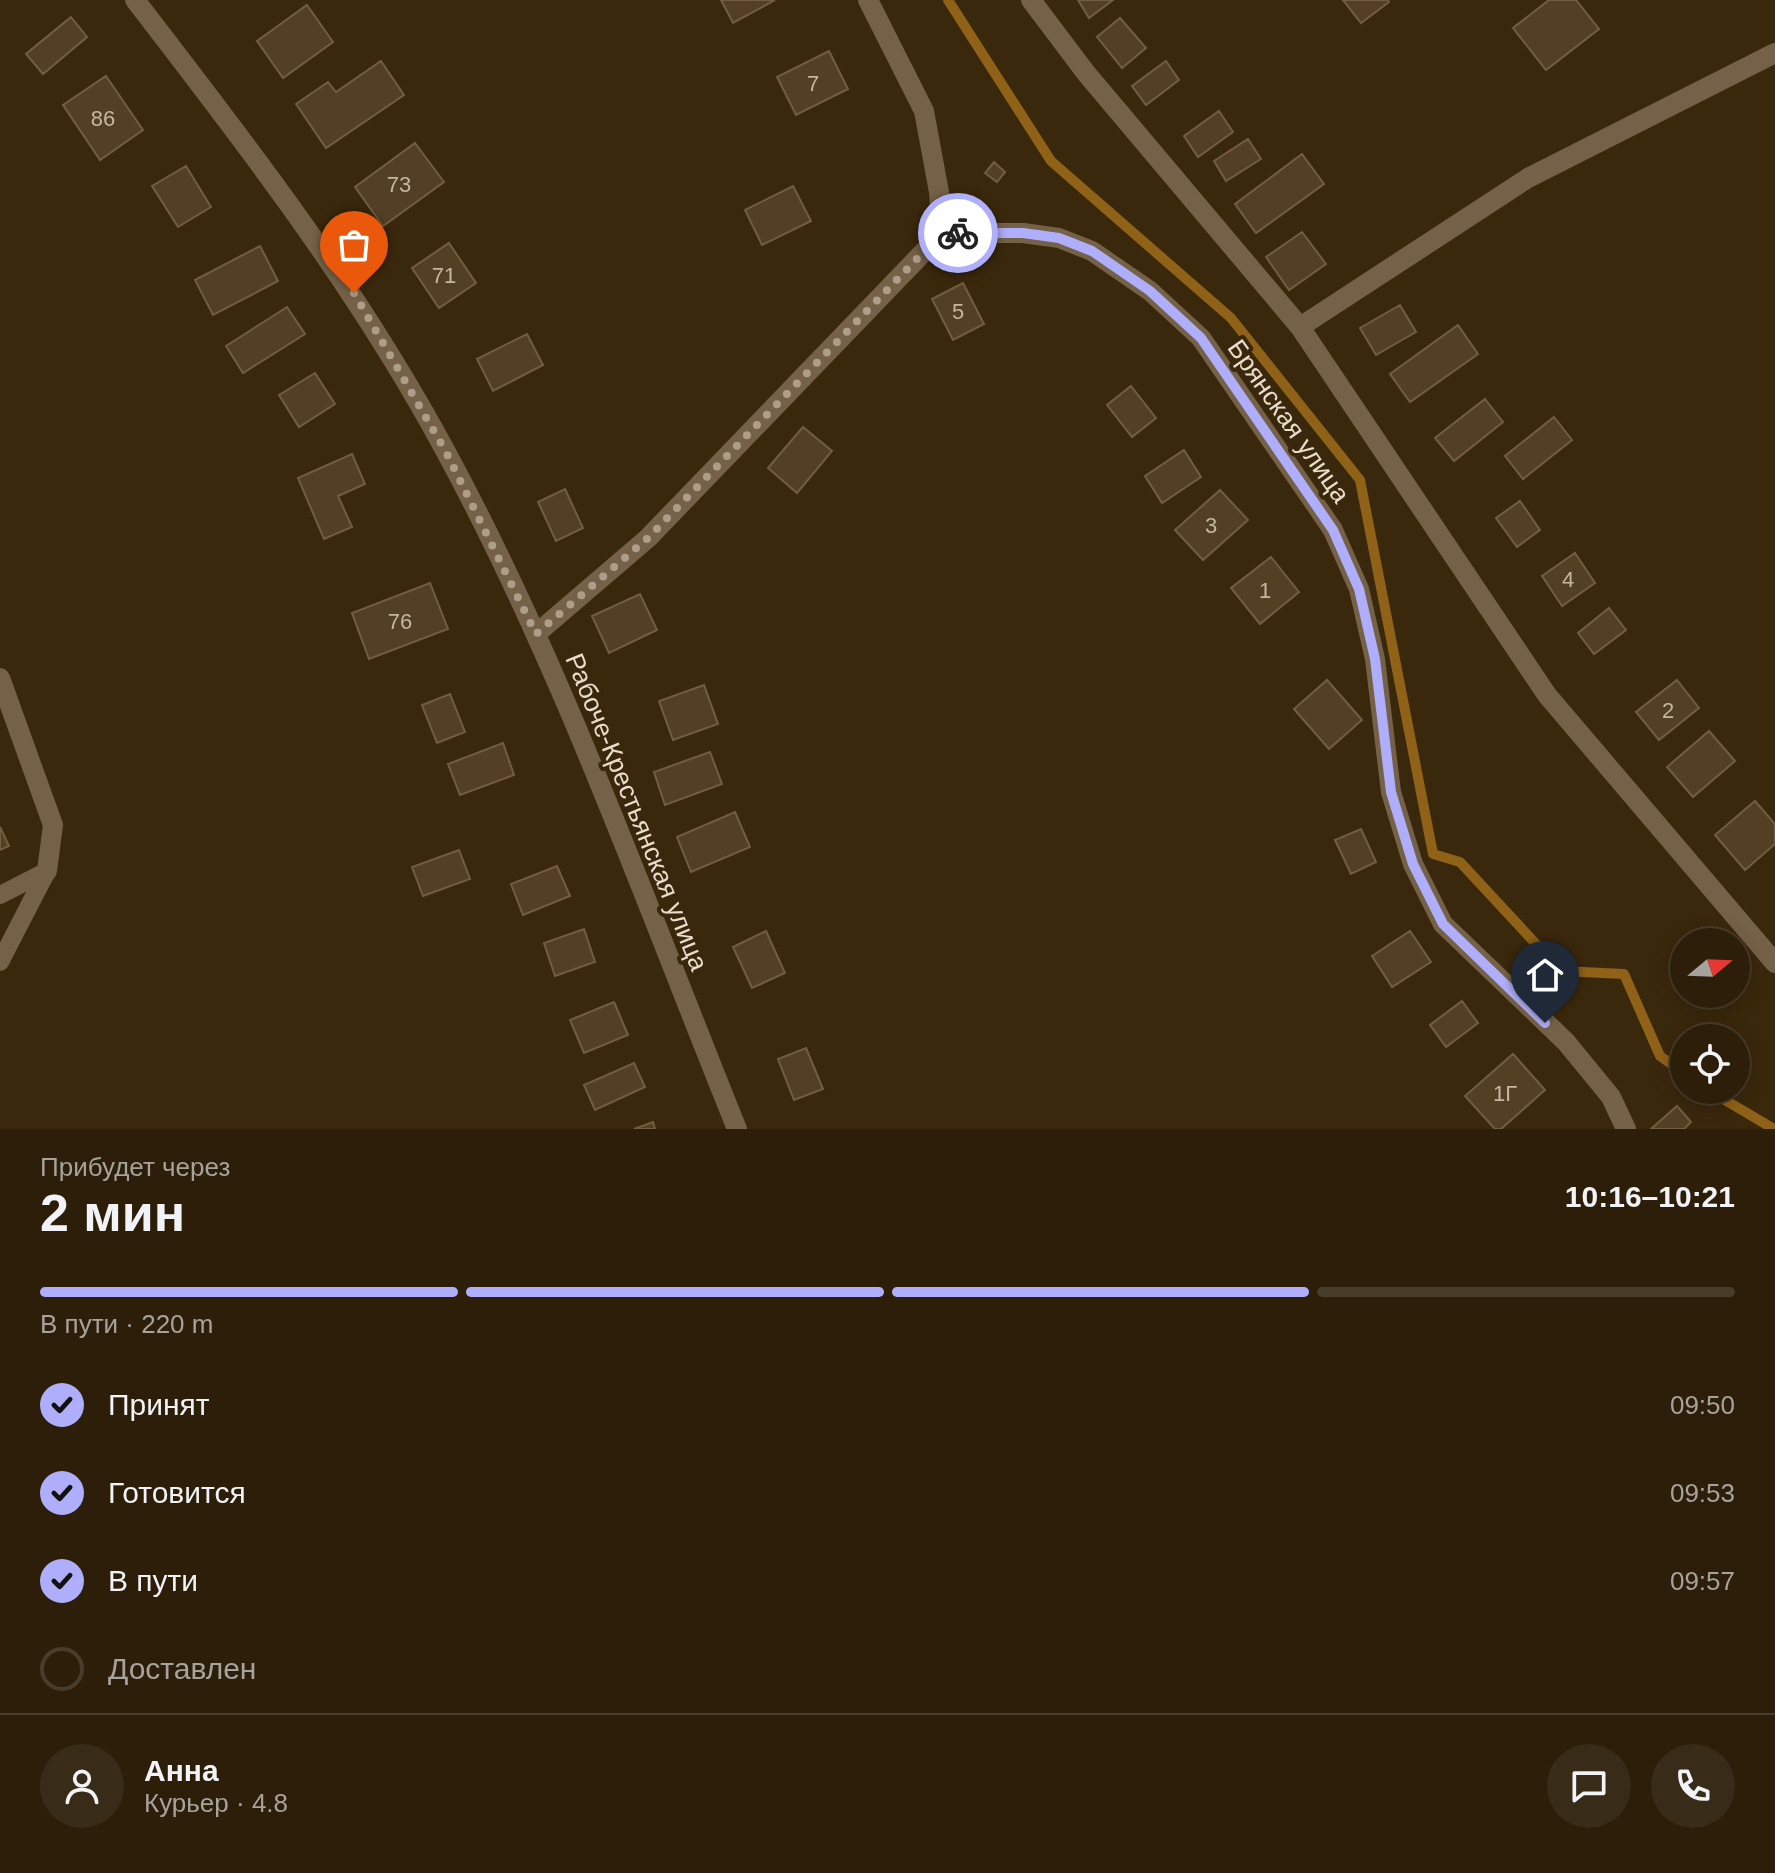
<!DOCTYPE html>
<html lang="ru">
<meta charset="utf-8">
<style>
:root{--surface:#2c1e09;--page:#382b17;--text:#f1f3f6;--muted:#a6a29c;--line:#483c2a;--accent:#afaefa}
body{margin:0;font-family:Helvetica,sans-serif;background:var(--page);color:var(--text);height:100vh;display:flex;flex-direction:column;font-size:30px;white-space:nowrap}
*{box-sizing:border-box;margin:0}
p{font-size:26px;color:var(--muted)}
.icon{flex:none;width:44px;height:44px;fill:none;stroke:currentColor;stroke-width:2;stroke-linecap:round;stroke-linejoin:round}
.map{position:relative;height:1129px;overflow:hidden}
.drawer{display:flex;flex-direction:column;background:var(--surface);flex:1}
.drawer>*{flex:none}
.needle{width:52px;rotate:71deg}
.fabs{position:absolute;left:1670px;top:928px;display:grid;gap:16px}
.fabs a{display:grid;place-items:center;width:80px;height:80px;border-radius:50%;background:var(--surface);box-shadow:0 4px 20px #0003,0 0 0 2px var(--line);font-size:40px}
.pin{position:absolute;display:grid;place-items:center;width:68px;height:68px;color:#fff;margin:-82px -34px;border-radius:50% 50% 50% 0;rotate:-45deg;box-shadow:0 0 8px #0007}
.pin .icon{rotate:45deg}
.courier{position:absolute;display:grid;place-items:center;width:80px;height:80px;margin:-40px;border:6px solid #afaefa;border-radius:50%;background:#fff;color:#222;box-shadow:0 2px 10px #0007}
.overview em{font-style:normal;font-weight:700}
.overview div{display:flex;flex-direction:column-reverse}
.overview{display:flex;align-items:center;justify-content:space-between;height:136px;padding:0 40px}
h1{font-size:52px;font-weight:700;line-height:60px}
.bar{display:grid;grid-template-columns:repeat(4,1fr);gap:12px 8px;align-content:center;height:96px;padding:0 40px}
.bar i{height:10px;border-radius:6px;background:var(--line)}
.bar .current{background:var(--accent)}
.bar p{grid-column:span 4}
.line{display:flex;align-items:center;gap:20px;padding:0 40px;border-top:2px solid var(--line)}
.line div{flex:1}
.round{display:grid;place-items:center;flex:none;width:84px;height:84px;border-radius:42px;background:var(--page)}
ol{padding:0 40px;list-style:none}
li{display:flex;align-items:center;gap:24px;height:88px}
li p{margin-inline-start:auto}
li .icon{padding:8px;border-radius:50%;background:var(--accent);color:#111;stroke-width:4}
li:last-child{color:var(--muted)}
li i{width:44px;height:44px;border:4px solid var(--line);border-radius:50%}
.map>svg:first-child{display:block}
</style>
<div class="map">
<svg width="1775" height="1129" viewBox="0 0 1775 1129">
<rect width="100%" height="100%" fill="#3a280c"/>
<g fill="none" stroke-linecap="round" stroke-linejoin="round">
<!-- stream -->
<path stroke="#906217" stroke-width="10" d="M 948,0 L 1051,161 L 1231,318 L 1360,480 L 1433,854 L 1460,862 L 1561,971 L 1624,974 L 1660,1056 L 1684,1073
M 1708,1090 L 1774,1129"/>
</g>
<!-- building -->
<path fill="#533f24" stroke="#725d41" stroke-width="2" d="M 721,0 L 775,0 L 733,23 Z
M 1078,0 L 1113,0 L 1089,18 Z
M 1343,0 L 1388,0 L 1389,2 L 1361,23 Z
M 1549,0 L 1576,0 L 1599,29 L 1546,70 L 1513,28 Z
M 307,5 L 333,42 L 283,78 L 257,41 Z
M 71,17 L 87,37 L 43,74 L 26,54 Z
M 1120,18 L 1146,48 L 1122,68 L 1097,37 Z
M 829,51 L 848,89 L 796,115 L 777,77 Z
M 381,61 L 404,95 L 326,148 L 296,104 L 328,82 L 336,92 Z
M 1166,61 L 1179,80 L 1146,105 L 1132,86 Z
M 106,76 L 143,130 L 100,160 L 63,105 Z
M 1219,111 L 1233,132 L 1198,157 L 1184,136 Z
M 1248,139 L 1261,159 L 1226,181 L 1214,161 Z
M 415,143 L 444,182 L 383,226 L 355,187 Z
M 1302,154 L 1324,184 L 1256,233 L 1235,204 Z
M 994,162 L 1005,172 L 997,182 L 985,173 Z
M 186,166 L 211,207 L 178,227 L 152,186 Z
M 793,186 L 811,221 L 762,245 L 745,210 Z
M 1302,232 L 1326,264 L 1289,290 L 1266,257 Z
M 449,243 L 476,283 L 439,308 L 412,268 Z
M 260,246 L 278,281 L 213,315 L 195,280 Z
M 963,283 L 984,324 L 953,340 L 932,299 Z
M 1400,305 L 1416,332 L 1376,355 L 1360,328 Z
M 287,307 L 305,334 L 243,373 L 226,346 Z
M 1458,325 L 1478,354 L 1410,402 L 1390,374 Z
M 527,334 L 543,365 L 493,391 L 477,359 Z
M 315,373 L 335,404 L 299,427 L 279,395 Z
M 1131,386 L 1156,418 L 1132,437 L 1107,405 Z
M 1485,399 L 1503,422 L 1454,461 L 1435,438 Z
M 1554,417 L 1572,440 L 1523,479 L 1505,456 Z
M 803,427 L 832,451 L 797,493 L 768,468 Z
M 1184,450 L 1201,477 L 1162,503 L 1145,476 Z
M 352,454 L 365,484 L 338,496 L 352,527 L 324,539 L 298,478 Z
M 565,489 L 583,528 L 556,541 L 538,502 Z
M 1220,490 L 1248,520 L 1203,560 L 1175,530 Z
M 1520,501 L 1540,530 L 1517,547 L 1496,518 Z
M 1575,553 L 1595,583 L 1562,606 L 1542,576 Z
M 1271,557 L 1299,592 L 1260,624 L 1231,588 Z
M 430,583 L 448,629 L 369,659 L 352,613 Z
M 640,594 L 657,630 L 609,653 L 592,616 Z
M 1609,608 L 1626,630 L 1594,654 L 1578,633 Z
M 1327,680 L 1362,720 L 1329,749 L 1294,709 Z
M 1677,680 L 1699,708 L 1659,740 L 1636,712 Z
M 704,685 L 718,724 L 673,740 L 659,701 Z
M 450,694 L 465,732 L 437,743 L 422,705 Z
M 1709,731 L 1735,761 L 1693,797 L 1667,767 Z
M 503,743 L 514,775 L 460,795 L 448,764 Z
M 710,752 L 722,784 L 665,805 L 654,772 Z
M 1755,801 L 1775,824 L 1775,844 L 1745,870 L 1715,835 Z
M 735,812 L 750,847 L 691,872 L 677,837 Z
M 0,827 L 9,846 L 0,850 Z
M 1361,829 L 1376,862 L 1351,874 L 1335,840 Z
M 459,850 L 470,879 L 423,896 L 412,867 Z
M 557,866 L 570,896 L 523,915 L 511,884 Z
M 584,929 L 595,962 L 555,976 L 544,943 Z
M 766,931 L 785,973 L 752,988 L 733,947 Z
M 1410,931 L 1431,962 L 1392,987 L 1372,956 Z
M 1462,1001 L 1478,1023 L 1446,1047 L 1430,1025 Z
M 614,1002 L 628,1035 L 584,1053 L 570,1020 Z
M 806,1048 L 823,1089 L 794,1100 L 778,1059 Z
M 1513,1054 L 1545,1090 L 1501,1129 L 1495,1129 L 1465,1096 Z
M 634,1063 L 645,1087 L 595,1110 L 584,1085 Z
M 1677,1106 L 1691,1122 L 1684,1129 L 1651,1129 Z
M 653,1122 L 655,1129 L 634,1129 Z"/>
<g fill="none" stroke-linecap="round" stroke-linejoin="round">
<!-- service -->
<path stroke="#756147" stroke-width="18" d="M 0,895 L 47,871
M 0,962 L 47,871"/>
<!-- minor -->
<path stroke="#756147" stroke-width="20" d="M 135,0 C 247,145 359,290 446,452 C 563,668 645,902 737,1129
M 868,0 L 924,111 L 939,192 L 942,233 L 1023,233 L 1059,238 L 1092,251 L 1150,291 L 1201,338 L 1333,530 L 1359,589 L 1375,659 L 1391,792 L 1413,864 L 1443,924 L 1566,1042 L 1611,1097 L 1626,1129
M 1031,0 L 1086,73 L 1300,327 L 1547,695 L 1775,963
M 1300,327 L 1528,178 L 1775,53
M 536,634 L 648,538 L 942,233
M 0,678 L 53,825 L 47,871"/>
</g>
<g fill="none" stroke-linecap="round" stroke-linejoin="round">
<!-- done -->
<path stroke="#ac9e89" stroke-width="8" stroke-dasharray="0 14.4" d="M 354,293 L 446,452 L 536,634 L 648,538 L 942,233 L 958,233"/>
<!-- route -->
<path stroke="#afaefa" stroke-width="10" d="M 958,233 L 1023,233 L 1059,238 L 1092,251 L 1150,291 L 1201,338 L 1333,530 L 1359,589 L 1375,659 L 1391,792 L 1413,864 L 1443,924 L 1545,1023"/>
</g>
<g text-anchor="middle" stroke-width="8" stroke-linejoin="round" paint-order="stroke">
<!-- number labels -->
<g font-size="22" fill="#c4b6a3">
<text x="813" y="91">7</text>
<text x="103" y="126">86</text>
<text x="399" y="192">73</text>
<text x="444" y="283">71</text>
<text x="958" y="319">5</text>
<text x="1211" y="533">3</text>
<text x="1568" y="587">4</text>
<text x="1265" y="598">1</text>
<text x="400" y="629">76</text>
<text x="1668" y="718">2</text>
<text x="1505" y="1101">1Г</text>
</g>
<!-- street labels -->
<g font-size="26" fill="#e9ddcd" stroke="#3a280c">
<text transform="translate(1289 421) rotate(55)" y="9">Брянская улица</text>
<text transform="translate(637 812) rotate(68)" y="9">Рабоче-Крестьянская улица</text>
</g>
</g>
</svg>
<div class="fabs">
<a><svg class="needle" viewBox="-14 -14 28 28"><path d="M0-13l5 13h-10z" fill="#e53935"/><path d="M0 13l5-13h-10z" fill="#a6a29c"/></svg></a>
<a><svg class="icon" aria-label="locate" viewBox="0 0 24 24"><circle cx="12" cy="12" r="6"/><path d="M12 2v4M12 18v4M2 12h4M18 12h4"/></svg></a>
</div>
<div class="pin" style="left:354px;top:293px;background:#ea580c"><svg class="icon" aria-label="bag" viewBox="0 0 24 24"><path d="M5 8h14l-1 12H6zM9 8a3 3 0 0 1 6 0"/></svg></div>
<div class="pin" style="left:1545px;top:1023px;background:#1f2937"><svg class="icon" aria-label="home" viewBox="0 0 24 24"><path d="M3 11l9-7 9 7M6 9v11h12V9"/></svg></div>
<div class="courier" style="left:958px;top:233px"><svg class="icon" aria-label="bike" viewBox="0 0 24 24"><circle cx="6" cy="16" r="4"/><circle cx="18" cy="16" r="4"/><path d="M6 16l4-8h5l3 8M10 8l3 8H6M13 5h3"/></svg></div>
</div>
<section class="drawer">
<div class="overview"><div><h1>2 мин</h1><p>Прибудет через</p></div><em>10:16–10:21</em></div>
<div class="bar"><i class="current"></i><i class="current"></i><i class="current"></i><i></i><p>В пути · 220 m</p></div>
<ol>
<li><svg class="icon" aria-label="check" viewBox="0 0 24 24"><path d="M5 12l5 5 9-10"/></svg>Принят<p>09:50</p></li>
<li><svg class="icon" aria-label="check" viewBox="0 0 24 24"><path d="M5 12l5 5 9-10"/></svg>Готовится<p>09:53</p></li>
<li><svg class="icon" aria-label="check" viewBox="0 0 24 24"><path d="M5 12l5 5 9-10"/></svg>В пути<p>09:57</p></li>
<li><i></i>Доставлен</li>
</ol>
<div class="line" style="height:144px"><a class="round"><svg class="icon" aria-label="person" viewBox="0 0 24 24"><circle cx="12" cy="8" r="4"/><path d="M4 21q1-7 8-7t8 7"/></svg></a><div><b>Анна</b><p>Курьер · 4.8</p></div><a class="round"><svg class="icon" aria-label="chat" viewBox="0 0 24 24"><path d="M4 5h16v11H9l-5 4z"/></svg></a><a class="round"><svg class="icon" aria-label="phone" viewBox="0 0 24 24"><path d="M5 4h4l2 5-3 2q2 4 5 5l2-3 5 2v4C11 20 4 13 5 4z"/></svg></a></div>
</section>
